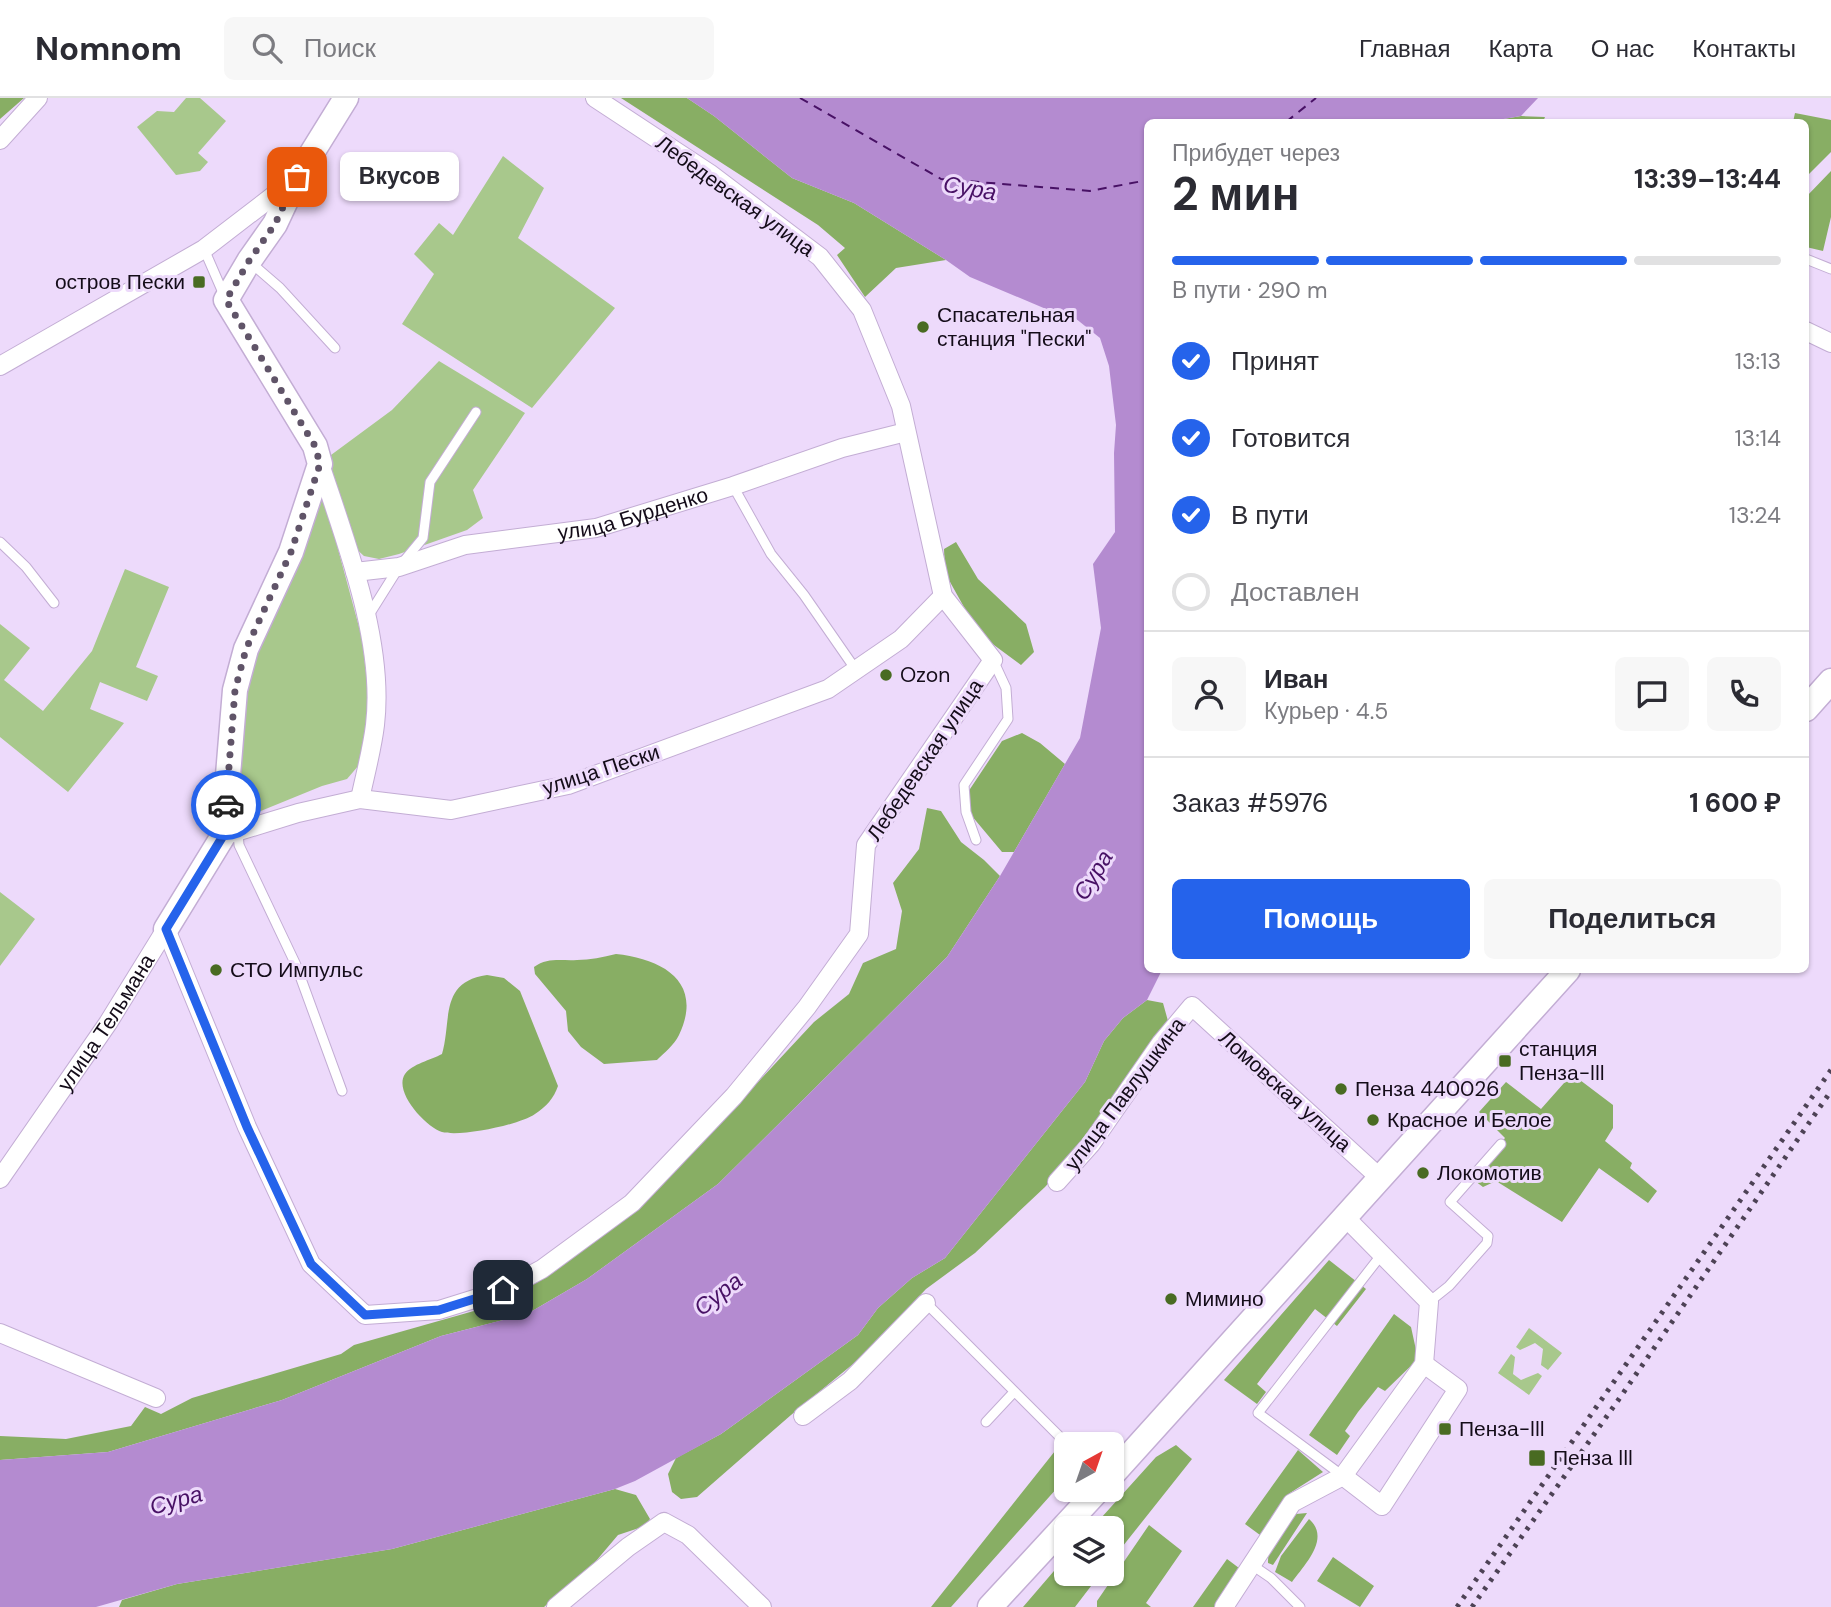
<!DOCTYPE html>
<html lang="ru">
<meta charset="utf-8">
<style>
:root{--surface:#fff;--page:#f7f7f7;--text:#2b2b33;--muted:#7c7c81;--line:#e1e1e2;--accent:#2563eb}
body{margin:0;font-family:"DM Sans",sans-serif;background:var(--page);color:var(--text);height:100vh;display:flex;flex-direction:column;font-size:26px;white-space:nowrap}
*{box-sizing:border-box;margin:0}
p{font-size:23px;color:var(--muted)}
.icon{flex:none;width:38px;height:38px;fill:none;stroke:currentColor;stroke-width:2;stroke-linecap:round;stroke-linejoin:round}
.map{position:relative;flex:1;overflow:hidden}
.sheet{position:absolute;left:1144px;top:21px;width:665px;height:854px;display:flex;flex-direction:column;background:var(--surface);border-radius:10px;box-shadow:0 2px 5px #0004}
.sheet>*{flex:none}
.needle{width:46px;rotate:40deg}
.buttons{position:absolute;left:1054px;top:1334px;display:grid;gap:14px}
.buttons a{display:grid;place-items:center;width:70px;height:70px;border-radius:10px;background:var(--surface);box-shadow:0 2px 5px #0004;font-size:35px}
.pin{position:absolute;display:grid;place-items:center;width:60px;height:60px;color:#fff;margin:-30px;border-radius:14px;box-shadow:0 4px 10px #0006}
.courier{position:absolute;display:grid;place-items:center;width:70px;height:70px;margin:-35px;border:5px solid #2563eb;border-radius:50%;background:#fff;color:#222;box-shadow:0 2px 9px #0007}
.bubble{position:absolute;height:49px;border-radius:10px;background:var(--surface);box-shadow:0 2px 5px #0004;font-size:23px;font-weight:700;line-height:49px;text-align:center}
.head em{font-style:normal;font-weight:700}
.head div{display:flex;flex-direction:column-reverse}
.head{display:flex;align-items:center;justify-content:space-between;height:119px;padding:0 28px}
h1{font-size:46px;font-weight:700;line-height:52px}
.bar{display:grid;grid-template-columns:repeat(4,1fr);gap:10px 7px;align-content:center;height:84px;padding:0 28px}
.bar i{height:9px;border-radius:5px;background:var(--line)}
.bar .on{background:var(--accent)}
.bar p{grid-column:span 4}
.line{display:flex;align-items:center;gap:18px;padding:0 28px;border-top:2px solid var(--line)}
.line div{flex:1}
.round{display:grid;place-items:center;flex:none;width:74px;height:74px;border-radius:10px;background:var(--page)}
ol{padding:0 28px;list-style:none}
li{display:flex;align-items:center;gap:21px;height:77px}
li p{margin-inline-start:auto}
li .icon{padding:7px;border-radius:50%;background:var(--accent);color:#fff;stroke-width:4}
li:last-child{color:var(--muted)}
li i{width:38px;height:38px;border:4px solid var(--line);border-radius:50%}
.cta{display:flex;gap:14px;margin-top:auto;padding:14px 28px}
.cta a{flex:1;height:80px;border-radius:10px;background:var(--accent);color:#fff;font-size:28px;font-weight:700;line-height:80px;text-align:center}
.cta a+a{background:var(--page);color:var(--text)}
header{display:flex;align-items:center;gap:42px;box-sizing:border-box;height:98px;padding:0 35px;background:var(--surface);border-bottom:2px solid var(--line)}
header strong{font-size:33px}
nav{display:flex;gap:38px;margin-inline-start:auto;font-size:24px}
.search{width:490px;height:63px;background:var(--page);display:flex;align-items:center;gap:18px;box-sizing:border-box;padding:0 24px;border-radius:10px;color:var(--muted);font-size:26px}
.map>svg:first-child{display:block}
</style>
<header>
<strong>Nomnom</strong>
<div class="search"><svg class="icon" aria-label="search" viewBox="0 0 24 24"><circle cx="10" cy="10" r="6"/><path d="M15 15l6 6"/></svg>Поиск</div>
<nav><a>Главная</a><a>Карта</a><a>О нас</a><a>Контакты</a></nav>
</header>
<div class="map">
<svg width="1831" height="1509" viewBox="0 0 1831 1509">
<rect width="100%" height="100%" fill="#eddafb"/>
<!-- green -->
<path fill="#a8c88c" d="M 186,0 L 200,0 L 226,23 L 198,55 L 208,64 L 200,73 L 176,77 L 137,29 L 157,13 L 174,14 Z
M 503,58 L 544,90 L 518,140 L 615,210 L 532,310 L 402,226 L 434,176 L 414,156 L 439,125 L 453,137 Z
M 439,263 L 525,315 L 473,392 L 483,420 L 467,432 L 399,456 L 379,461 L 364,458 L 353,448 L 330,374 L 331,357 L 392,312 Z
M 321,388 L 362,540 L 370,610 L 359,667 L 347,681 L 322,688 L 241,721 L 234,716 L 240,593 Z
M 125,471 L 169,489 L 136,569 L 158,578 L 147,603 L 100,584 L 90,611 L 124,625 L 68,694 L 0,639 L 0,526 L 30,550 L 4,582 L 43,613 L 92,553 Z
M 0,794 L 35,821 L 0,868 Z
M 1529,1230 L 1562,1255 L 1548,1272 L 1541,1267 L 1543,1251 L 1535,1245 L 1520,1252 L 1516,1249 Z
M 1511,1256 L 1515,1259 L 1513,1276 L 1521,1282 L 1538,1275 L 1542,1278 L 1529,1297 L 1498,1275 Z"/>
<!-- forest -->
<path fill="#88ae64" d="M 0,0 L 24,0 L 0,21 Z
M 621,0 L 687,0 L 714,18 L 792,80 L 854,105 L 946,162 L 896,170 L 865,199 L 837,157 L 845,150 L 818,127 Z
M 1795,15 L 1831,22 L 1831,54 L 1806,79 L 1806,24 L 1793,24 Z
M 1521,18 L 1545,19 L 1543,24 L 1486,24 Z
M 1831,73 L 1831,119 L 1823,153 L 1806,149 L 1806,99 Z
M 956,444 L 978,481 L 1026,526 L 1034,554 L 1021,567 L 979,536 L 945,475 L 944,451 Z
M 1022,635 L 1040,645 L 1065,666 L 1014,754 L 1002,754 L 971,717 L 968,694 L 1002,643 Z
M 927,710 L 941,713 L 961,744 L 984,762 L 1000,778 L 947,859 L 718,1086 L 587,1181 L 527,1216 L 441,1238 L 282,1302 L 108,1354 L 0,1362 L 0,1338 L 66,1341 L 131,1328 L 145,1309 L 161,1316 L 192,1300 L 341,1256 L 354,1247 L 502,1205 L 551,1176 L 643,1107 L 814,924 L 849,896 L 863,865 L 896,851 L 902,813 L 893,785 L 919,751 Z
M 616,856 C 663,861 704,884 679,937 C 674,947 664,955 657,962 L 604,966 L 581,949 L 568,933 L 566,913 L 535,876 L 534,869 C 548,859 561,863 577,862 C 590,862 603,859 616,856 Z
M 487,877 L 504,880 L 520,893 L 558,988 C 554,1000 546,1009 535,1016 C 519,1027 461,1039 442,1034 C 426,1029 393,994 405,976 C 412,966 431,962 442,956 C 452,922 439,884 487,877 Z
M 1147,902 L 1163,905 L 1168,923 L 1085,1045 L 1045,1089 L 975,1155 L 926,1191 L 864,1257 L 791,1317 L 697,1399 L 681,1401 L 672,1394 L 668,1376 L 676,1360 L 721,1336 L 858,1237 L 878,1210 L 912,1180 L 945,1160 L 1085,984 L 1104,943 L 1123,920 Z
M 1572,976 L 1613,1007 L 1613,1030 L 1605,1043 L 1632,1065 L 1630,1070 L 1657,1093 L 1648,1105 L 1599,1070 L 1562,1124 L 1496,1083 L 1483,1089 L 1471,1080 L 1505,1040 L 1479,1014 L 1506,984 L 1541,1011 Z
M 1329,1162 L 1366,1191 L 1337,1228 L 1315,1211 L 1257,1286 L 1266,1294 L 1257,1306 L 1224,1282 Z
M 1394,1216 L 1411,1229 L 1418,1261 L 1385,1293 L 1378,1289 L 1358,1314 L 1345,1333 L 1350,1338 L 1337,1357 L 1309,1337 Z
M 1176,1347 L 1192,1361 L 1111,1463 L 1111,1430 L 1092,1430 L 1156,1359 Z
M 1059,1348 L 1066,1354 L 1066,1380 L 951,1509 L 931,1509 Z
M 1298,1352 L 1323,1374 L 1290,1395 L 1260,1437 L 1245,1426 Z
M 615,1391 L 636,1397 L 650,1421 L 645,1428 L 618,1437 L 596,1463 L 544,1509 L 119,1509 L 122,1502 L 177,1486 L 392,1451 Z
M 1307,1415 L 1273,1467 L 1268,1465 C 1267,1446 1284,1430 1296,1416 Z
M 1309,1421 C 1331,1440 1305,1466 1292,1484 L 1275,1474 L 1281,1458 Z
M 1149,1427 L 1182,1453 L 1146,1505 L 1151,1509 L 1097,1509 L 1097,1503 Z
M 1066,1459 L 1066,1475 L 1101,1475 L 1075,1509 L 1023,1509 Z
M 1333,1459 L 1374,1488 L 1360,1509 L 1317,1483 Z
M 1227,1461 L 1243,1473 L 1219,1509 L 1193,1509 Z"/>
<!-- water -->
<path fill="#b48bd0" d="M 687,0 L 1538,0 L 1521,18 L 1486,24 L 1148,24 L 1148,872 L 1162,872 L 1147,902 L 1123,920 L 1104,943 L 1085,984 L 945,1160 L 912,1180 L 878,1210 L 858,1237 L 721,1336 L 635,1383 L 615,1391 L 392,1451 L 177,1486 L 96,1509 L 0,1509 L 0,1362 L 108,1354 L 282,1302 L 441,1238 L 527,1216 L 587,1181 L 718,1086 L 947,859 L 1000,778 L 1080,640 L 1101,530 L 1093,466 L 1115,434 L 1114,355 L 1116,327 L 1109,268 L 1100,240 L 1075,220 L 1046,211 L 970,179 L 946,162 L 854,105 L 792,80 L 714,18 Z"/>
<g fill="none" stroke-linecap="round" stroke-linejoin="round">
<!-- ferry -->
<path stroke="#481165" stroke-width="2" stroke-dasharray="9 7" stroke-linecap="butt" d="M 800,0 L 941,81 L 1090,93 L 1148,82
M 1286,24 L 1316,0"/>
<defs>
<path id="lane" d="M 204,151 L 224,197
M 1806,161 L 1831,171
M 250,164 L 280,190 L 335,250
M 733,388 L 771,456 L 804,497 L 856,572
M 0,444 L 26,469 L 54,505
M 367,520 L 399,469 L 423,440 L 430,384 L 476,314
M 238,734 L 239,747 L 296,867 L 342,993
M 976,742 L 966,714 L 964,687 L 1008,621 L 1006,590 L 993,562
M 1429,1204 L 1449,1188 L 1487,1145 L 1488,1138 L 1450,1104 L 1501,1046
M 926,1205 L 1067,1346
M 986,1324 L 1014,1294
M 1343,1378 L 1258,1315 L 1382,1156
M 1252,1467 L 1271,1480 L 1300,1509"/>
<g id="street">
<path d="M 0,42 L 38,0"/>
<path d="M 1806,233 L 1831,245"/>
<path d="M 0,268 L 204,151 L 295,81"/>
<path d="M 320,366 C 346,445 385,544 375,627 C 372,652 365,677 360,701"/>
<path id="s1" d="M 355,474 L 399,469 L 465,447 L 596,430 L 733,388 L 842,350 L 906,334"/>
<path d="M 223,738 L 298,715 L 360,701 L 451,712 L 568,687 L 828,591 L 901,541 L 943,498"/>
<path d="M 166,831 L 247,1029 L 311,1166 L 365,1217 L 439,1212 L 503,1192 L 542,1171 L 632,1105 L 734,998 L 807,909 L 859,836 L 866,747 L 993,562 L 943,498 L 901,308 L 862,212 L 820,159 L 709,75 L 595,0"/>
<path id="s2" d="M 0,1081 L 108,925 L 166,831"/>
<path d="M 1057,1084 L 1091,1046 L 1161,945 L 1192,908 L 1379,1079"/>
<path d="M 0,1235 L 156,1300"/>
<path d="M 803,1318 L 850,1283 L 926,1205"/>
<path d="M 1343,1378 L 1382,1408 L 1458,1291 L 1424,1266"/>
<path d="M 556,1509 L 628,1449 L 664,1424 L 688,1437 L 762,1509"/>
<path d="M 1224,1509 L 1292,1405 L 1343,1378 L 1424,1266 L 1429,1204 L 1344,1118"/>
</g>
<path id="secondary" d="M 1806,611 L 1831,583
M 166,831 L 223,738 L 235,592 L 246,551 L 291,454 L 320,366 L 315,348 L 226,202 L 249,163 L 275,126 L 297,79 L 346,0
M 1111,1378 L 1568,872
M 990,1509 L 1099,1391"/>
</defs>
<!-- lane casing -->
<use href="#lane" stroke="#c3add4" stroke-width="11"/>
<!-- street casing -->
<use href="#street" stroke="#c3add4" stroke-width="20"/>
<!-- secondary casing -->
<use href="#secondary" stroke="#c3add4" stroke-width="27"/>
<!-- lane -->
<use href="#lane" stroke="#fff" stroke-width="9"/>
<!-- street -->
<use href="#street" stroke="#fff" stroke-width="18"/>
<!-- secondary -->
<use href="#secondary" stroke="#fff" stroke-width="24"/>
<!-- rail -->
<path stroke="#4d4255" stroke-width="5" stroke-dasharray="3.5 7" stroke-linecap="butt" d="M 1457,1509 L 1831,972
M 1472,1509 L 1619,1301 L 1831,993"/>
</g>
<g fill="none" stroke-linecap="round" stroke-linejoin="round">
<!-- done -->
<path stroke="#605468" stroke-width="7" stroke-dasharray="0 12.6" d="M 226,707 L 235,592 L 246,551 L 291,454 L 320,366 L 315,348 L 226,202 L 249,163 L 275,126 L 297,79"/>
<!-- route -->
<path stroke="#2563eb" stroke-width="9" d="M 226,707 L 223,738 L 166,831 L 247,1029 L 311,1166 L 365,1217 L 439,1212 L 503,1192"/>
</g>
<!-- markers -->
<g fill="#496b22" stroke="#eddafb" stroke-width="2.5">
<rect x="192" y="177" width="14" height="14" rx="3.5"/>
<circle cx="923" cy="229" r="7"/>
<circle cx="886" cy="577" r="7"/>
<circle cx="216" cy="872" r="7"/>
<rect x="1498" y="956" width="14" height="14" rx="3.5"/>
<circle cx="1341" cy="991" r="7"/>
<circle cx="1373" cy="1022" r="7"/>
<circle cx="1423" cy="1075" r="7"/>
<circle cx="1171" cy="1201" r="7"/>
<rect x="1438" y="1324" width="14" height="14" rx="3.5"/>
<rect x="1528" y="1351" width="18" height="18" rx="3.5"/>
</g>
<g text-anchor="middle" stroke-width="6" stroke-linejoin="round" paint-order="stroke">
<!-- street labels -->
<g font-size="21" fill="#140c19" stroke="#eddafb">
<text transform="translate(735 98) rotate(36)" y="7">Лебедевская улица</text>
<text dy="7" stroke="none"><textPath href="#s1" startOffset="285">улица Бурденко</textPath></text>
<text transform="translate(925 662) rotate(-56)" y="7">Лебедевская улица</text>
<text transform="translate(601 672) rotate(-18)" y="7">улица Пески</text>
<text dy="7" stroke="none"><textPath href="#s2" startOffset="189">улица Тельмана</textPath></text>
<text transform="translate(1285 993) rotate(42)" y="7">Ломовская улица</text>
<text transform="translate(1125 996) rotate(-53)" y="7">улица Павлушкина</text>
</g>
<!-- poi labels -->
<g font-size="21" fill="#140c19" stroke="#eddafb" text-anchor="start">
<text x="185" y="191" text-anchor="end">остров Пески</text>
<text x="937" y="224">Спасательная<tspan x="937" dy="24">станция "Пески"</tspan></text>
<text x="900" y="584">Ozon</text>
<text x="230" y="879">СТО Импульс</text>
<text x="1519" y="958">станция<tspan x="1519" dy="24">Пенза-III</tspan></text>
<text x="1355" y="998">Пенза 440026</text>
<text x="1387" y="1029">Красное и Белое</text>
<text x="1437" y="1082">Локомотив</text>
<text x="1185" y="1208">Мимино</text>
<text x="1459" y="1338">Пенза-III</text>
<text x="1553" y="1367">Пенза III</text>
</g>
<!-- water labels -->
<g font-size="23" font-style="italic" fill="#481165" stroke="#eddafb">
<text transform="translate(970 90) rotate(10)" y="8">Сура</text>
<text transform="translate(1093 777) rotate(-59)" y="8">Сура</text>
<text transform="translate(718 1196) rotate(-38)" y="8">Сура</text>
<text transform="translate(176 1402) rotate(-15)" y="8">Сура</text>
</g>
</g>
</svg>
<div class="buttons">
<a><svg class="needle" viewBox="-14 -14 28 28"><path d="M0-13l5 13h-10z" fill="#e53935"/><path d="M0 13l5-13h-10z" fill="#7c7c81"/></svg></a>
<a><svg class="icon" aria-label="layers" viewBox="0 0 24 24"><path d="M12 4l9 5-9 5-9-5zM3 14l9 5 9-5"/></svg></a>
</div>
<div class="pin" style="left:297px;top:79px;background:#ea580c"><svg class="icon" aria-label="bag" viewBox="0 0 24 24"><path d="M5 8h14l-1 12H6zM9 8a3 3 0 0 1 6 0"/></svg></div>
<div class="pin" style="left:503px;top:1192px;background:#1f2937"><svg class="icon" aria-label="home" viewBox="0 0 24 24"><path d="M3 11l9-7 9 7M6 9v11h12V9"/></svg></div>
<div class="courier" style="left:226px;top:707px"><svg class="icon" aria-label="car" viewBox="0 0 24 24"><path d="M5 17H2v-5l4-1 3-4h7l3 4 3 1v5h-3M9 17h6M6 11h13"/><circle cx="7" cy="17" r="2"/><circle cx="17" cy="17" r="2"/></svg></div>
<div class="bubble" style="left:340px;top:54px;width:119px">Вкусов</div>
<section class="sheet">
<div class="head"><div><h1>2 мин</h1><p>Прибудет через</p></div><em>13:39–13:44</em></div>
<div class="bar"><i class="on"></i><i class="on"></i><i class="on"></i><i></i><p>В пути · 290 m</p></div>
<ol>
<li><svg class="icon" aria-label="check" viewBox="0 0 24 24"><path d="M5 12l5 5 9-10"/></svg>Принят<p>13:13</p></li>
<li><svg class="icon" aria-label="check" viewBox="0 0 24 24"><path d="M5 12l5 5 9-10"/></svg>Готовится<p>13:14</p></li>
<li><svg class="icon" aria-label="check" viewBox="0 0 24 24"><path d="M5 12l5 5 9-10"/></svg>В пути<p>13:24</p></li>
<li><i></i>Доставлен</li>
</ol>
<div class="line" style="height:126px"><a class="round"><svg class="icon" aria-label="person" viewBox="0 0 24 24"><circle cx="12" cy="8" r="4"/><path d="M4 21q1-7 8-7t8 7"/></svg></a><div><b>Иван</b><p>Курьер · 4.5</p></div><a class="round"><svg class="icon" aria-label="chat" viewBox="0 0 24 24"><path d="M4 5h16v11H9l-5 4z"/></svg></a><a class="round"><svg class="icon" aria-label="phone" viewBox="0 0 24 24"><path d="M5 4h4l2 5-3 2q2 4 5 5l2-3 5 2v4C11 20 4 13 5 4z"/></svg></a></div>
<div class="line" style="height:91px"><div>Заказ #5976</div><b>1 600 ₽</b></div>
<div class="cta"><a>Помощь</a><a>Поделиться</a></div>
</section>
</div>
